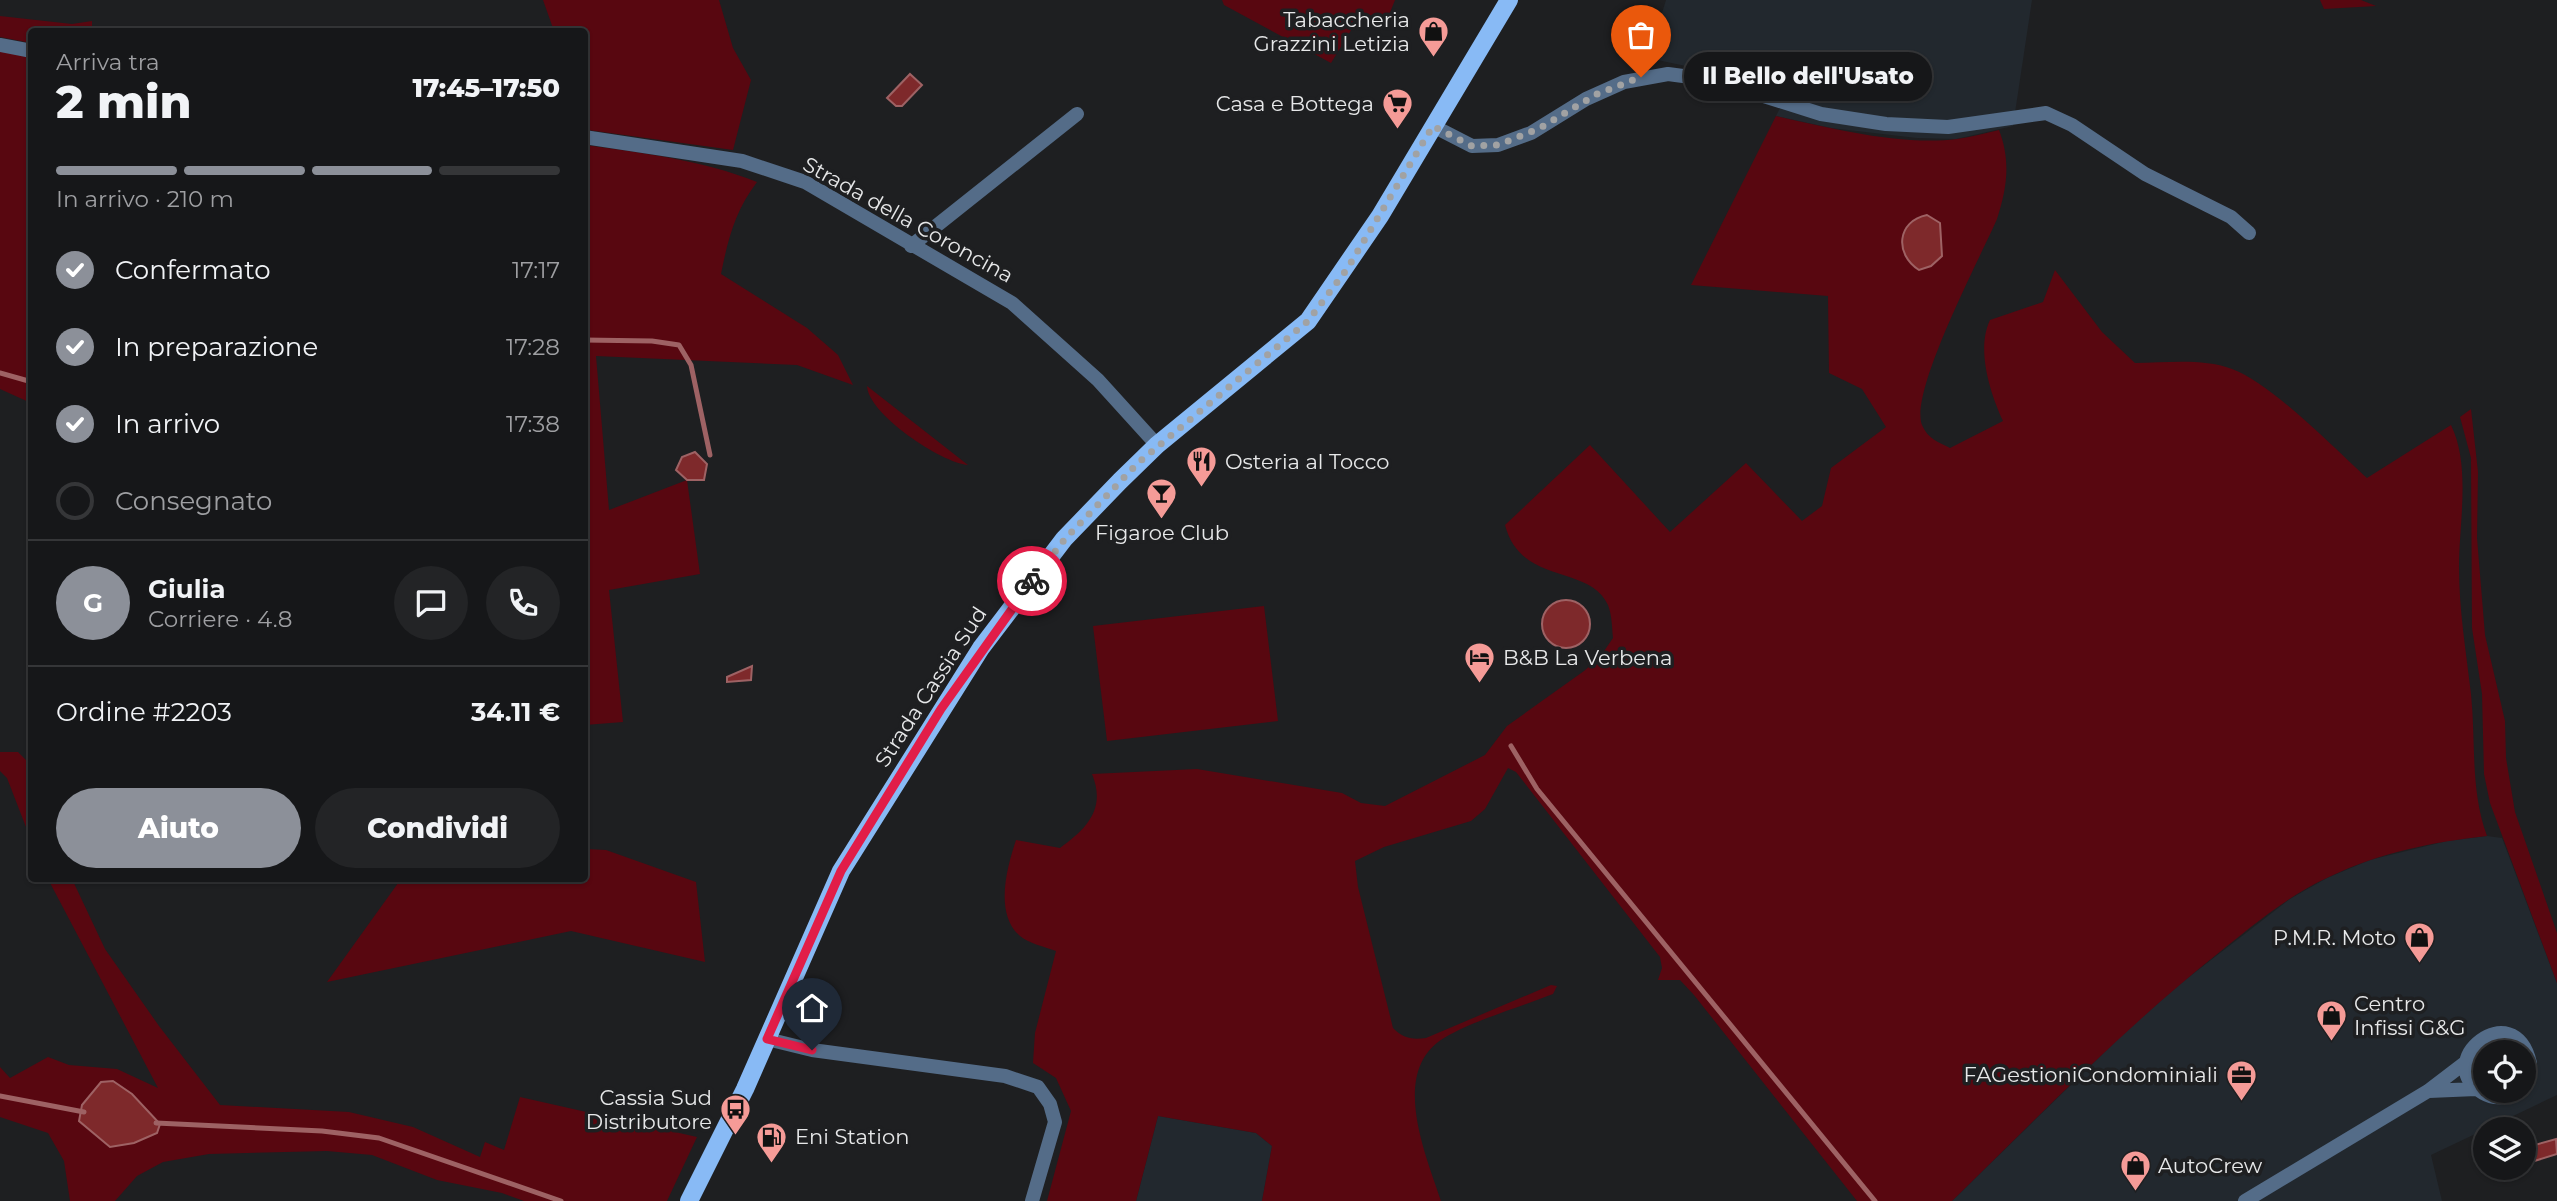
<!DOCTYPE html>
<html lang="it">
<meta charset="utf-8">
<style>
:root{--surface:#161719;--page:#232426;--text:#f1f3f6;--muted:#9e9fa2;--line:#353638;--accent:#8c9099}
body{margin:0;font-family:Montserrat,sans-serif;background:var(--page);color:var(--text);height:100vh;display:flex;flex-direction:column;font-size:26px;white-space:nowrap}
*{box-sizing:border-box;margin:0}
p{font-size:23px;color:var(--muted)}
.icon{flex:none;width:38px;height:38px;fill:none;stroke:currentColor;stroke-width:2;stroke-linecap:round;stroke-linejoin:round}
.map{position:relative;flex:1;overflow:hidden}
.drawer{position:absolute;left:28px;top:28px;width:560px;height:854px;display:flex;flex-direction:column;background:var(--surface);border-radius:7px;box-shadow:0 2px 5px #0004,0 0 0 2px var(--line)}
.drawer>*{flex:none}
.buttons{position:absolute;left:2473px;top:1040px;display:grid;gap:14px}
.buttons a{display:grid;place-items:center;width:63px;height:63px;border-radius:50%;background:var(--surface);box-shadow:0 2px 5px #0004,0 0 0 2px var(--line);font-size:35px}
.pin{position:absolute;display:grid;place-items:center;width:60px;height:60px;color:#fff;margin:-72px -30px;border-radius:50% 50% 50% 0;rotate:-45deg;box-shadow:0 0 7px #0007}
.pin .icon{rotate:45deg}
.courier{position:absolute;display:grid;place-items:center;width:70px;height:70px;margin:-35px;border:5px solid #e11d48;border-radius:50%;background:#fff;color:#222;box-shadow:0 2px 9px #0007}
.bubble{position:absolute;height:49px;border-radius:24px;background:var(--surface);box-shadow:0 2px 5px #0004,0 0 0 2px var(--line);font-size:23px;font-weight:800;line-height:49px;text-align:center}
.headline em{font-style:normal;font-weight:800}
.headline div{display:flex;flex-direction:column-reverse}
.headline{display:flex;align-items:center;justify-content:space-between;height:119px;padding:0 28px}
h1{font-size:46px;font-weight:800;line-height:52px}
.bar{display:grid;grid-template-columns:repeat(4,1fr);gap:10px 7px;align-content:center;height:84px;padding:0 28px}
.bar i{height:9px;border-radius:5px;background:var(--line)}
.bar .selected{background:var(--accent)}
.bar p{grid-column:span 4}
.line{display:flex;align-items:center;gap:18px;padding:0 28px;border-top:2px solid var(--line)}
.line div{flex:1}
.round{display:grid;place-items:center;flex:none;width:74px;height:74px;border-radius:37px;background:var(--page)}
ol{padding:0 28px;list-style:none}
li{display:flex;align-items:center;gap:21px;height:77px}
li p{margin-inline-start:auto}
li .icon{padding:7px;border-radius:50%;background:var(--accent);color:#fff;stroke-width:4}
li:last-child{color:var(--muted)}
li i{width:38px;height:38px;border:4px solid var(--line);border-radius:50%}
.action{display:flex;gap:14px;margin-top:auto;padding:14px 28px}
.action a{flex:1;height:80px;border-radius:42px;background:var(--accent);color:#fff;font-size:28px;font-weight:800;line-height:80px;text-align:center}
.action a+a{background:var(--page);color:var(--text)}
.map>svg:first-child{display:block}
</style>
<div class="map">
<svg width="2557" height="1201" viewBox="0 0 2557 1201">
<rect width="100%" height="100%" fill="#1e1f21"/>
<!-- built -->
<path fill="#22282e" fill-rule="evenodd" d="M 1666,0 L 2032,0 L 2013,126 L 1956,139 L 1917,138 L 1831,128 L 1776,116 L 1787,94 L 1714,72 L 1648,58 Z
M 2487,836 L 2502,838 L 2557,983 L 2557,1095 L 2431,1155 L 2442,1201 L 1952,1201 L 2123,1034 L 2180,984 L 2290,899 L 2327,878 L 2370,860 L 2447,841 ZM 2485,1052 L 2524,1052 L 2524,1090 L 2485,1090 Z
M 1158,1116 L 1256,1133 L 1272,1146 L 1262,1201 L 1136,1201 Z"/>
<!-- green -->
<path fill="#580710" fill-rule="evenodd" d="M 543,0 L 719,0 L 733,48 L 751,80 L 733,150 L 588,130 L 584,121 L 584,32 L 554,31 Z
M 1222,0 L 1395,0 L 1387,20 L 1361,14 L 1331,63 L 1224,5 Z
M 2320,0 L 2361,0 L 2376,6 L 2324,9 Z
M 0,16 L 72,24 L 92,21 L 92,31 L 32,32 L 31,43 L 0,37 Z
M 0,51 L 31,58 L 31,403 L 0,389 Z
M 1776,116 C 1830,128 1901,146 1957,139 C 1971,137 1985,133 1999,130 C 2011,161 2007,188 1997,219 C 1981,256 1909,392 1922,425 C 1928,439 1938,442 1950,448 L 2003,421 C 1990,393 1976,349 1990,320 L 2043,302 L 2055,270 L 2102,332 L 2135,363 C 2167,363 2202,358 2232,369 C 2271,383 2334,448 2367,478 L 2451,425 C 2471,466 2459,523 2459,567 C 2459,610 2466,651 2471,694 C 2476,743 2470,789 2487,836 C 2432,842 2379,853 2329,877 C 2287,896 2251,927 2216,955 C 2122,1030 2038,1117 1952,1201 L 1857,1201 L 1694,995 L 1680,980 L 1658,980 L 1662,968 L 1660,957 L 1516,772 L 1508,768 L 1485,809 L 1471,821 L 1384,847 L 1355,861 L 1358,887 L 1393,1028 C 1403,1038 1411,1040 1426,1038 L 1551,985 L 1557,986 L 1553,994 C 1520,1007 1472,1021 1444,1038 C 1389,1071 1426,1155 1441,1201 L 1262,1201 L 1272,1146 L 1256,1133 L 1158,1116 L 1136,1201 L 1047,1201 L 1071,1111 L 1056,1078 L 1033,1063 L 1035,1033 L 1056,951 C 1045,947 1028,943 1020,936 C 994,914 1007,867 1016,840 L 1060,848 C 1088,828 1106,808 1092,774 L 1197,769 L 1342,793 L 1361,803 L 1385,806 L 1485,755 L 1507,726 L 1584,671 L 1600,657 L 1613,638 C 1612,628 1612,615 1608,605 C 1590,564 1521,586 1505,525 L 1590,445 L 1670,532 L 1746,463 L 1802,521 L 1822,506 L 1831,468 L 1886,427 L 1862,389 L 1829,373 L 1828,296 L 1691,285 Z
M 585,145 C 643,153 702,160 757,182 C 735,211 728,239 721,274 L 807,328 L 838,355 L 853,385 L 797,365 L 596,356 L 609,510 L 687,480 L 700,574 L 609,590 L 623,722 L 585,725 Z
M 867,385 L 867,386 L 968,465 C 942,463 867,414 867,385 Z
M 2471,409 L 2478,472 L 2477,538 L 2485,635 L 2505,721 L 2506,758 L 2515,812 L 2557,933 L 2557,983 L 2490,803 L 2484,774 L 2482,694 L 2472,628 L 2471,458 L 2460,417 Z
M 1264,606 L 1278,721 L 1107,741 L 1093,626 Z
M 0,752 L 18,752 L 31,765 L 31,840 L 7,778 L 0,771 Z
M 585,849 L 606,850 L 696,882 L 705,962 L 571,931 L 327,982 L 401,879 L 584,878 Z
M 48,879 L 72,879 L 105,949 L 159,1026 L 220,1105 L 349,1112 L 413,1127 L 480,1157 L 485,1142 L 504,1150 L 520,1097 L 697,1137 L 667,1201 L 524,1201 L 502,1193 L 437,1180 L 372,1155 L 327,1151 L 209,1154 L 163,1162 L 137,1176 L 115,1201 L 70,1201 L 64,1161 L 48,1133 L 0,1117 L 0,1067 L 10,1078 L 48,1057 L 69,1065 L 117,1069 L 158,1088 ZM 101,1082 L 157,1133 L 134,1143 L 110,1147 L 80,1121 L 82,1105 Z
M 2501,1043 L 2516,1052 L 2485,1052 L 2485,1081 C 2475,1070 2476,1058 2486,1047 Z"/>
<!-- water -->
<path fill="#7e292b" stroke="#9e6264" stroke-width="2" d="M 910,74 L 922,85 L 902,106 L 896,106 L 887,98 Z
M 1927,215 L 1940,223 L 1942,256 L 1931,266 L 1919,270 C 1894,254 1897,221 1927,215 Z
M 695,452 L 707,464 L 704,480 L 687,480 L 676,470 L 682,457 Z
M1542 624a24 24 0 1 1 48 0a24 24 0 1 1-48 0Z
M 752,666 L 751,680 L 727,682 L 727,677 Z
M 113,1081 L 132,1094 L 160,1124 L 157,1133 L 134,1143 L 110,1147 L 79,1121 L 82,1105 L 101,1082 Z
M 2556,1139 L 2557,1154 L 2528,1163 L 2524,1148 Z"/>
<g fill="none" stroke-linecap="round" stroke-linejoin="round">
<!-- stream -->
<path stroke="#9e6264" stroke-width="5" d="M 584,340 L 652,341 L 679,345 L 691,365 L 710,455
M 0,373 L 32,382
M 1511,746 L 1537,789 L 1875,1201
M 0,1096 L 84,1112
M 156,1123 L 322,1131 L 379,1138 L 561,1201"/>
<!-- street -->
<path stroke="#546c88" stroke-width="14" d="M 0,45 L 32,51
M 1433,126 L 1472,146 L 1498,145 L 1531,133 L 1586,99 L 1624,82 L 1668,74 L 1713,80 L 1821,114 L 1886,124 L 1948,127 L 2046,113 L 2072,125 L 2145,174 L 2231,217 L 2249,233
M 584,137 L 742,161 L 805,182 L 1012,303 L 1098,380 L 1157,445
M 911,246 L 1077,114
M 767,1039 L 812,1050 L 1005,1076 L 1038,1087 L 1050,1104 L 1055,1122 L 1032,1201
M 2519,1090 C 2508,1098 2495,1100 2483,1093 C 2430,1062 2514,994 2530,1063 L 2524,1085
M 2429,1091 L 2476,1089
M 2245,1201 L 2428,1091 L 2466,1062"/>
<!-- primary -->
<path stroke="#88baf5" stroke-width="18" d="M 689,1201 L 745,1089 L 841,871 L 981,648 L 1064,539 L 1120,481 L 1157,445 L 1308,321 L 1380,216 L 1509,0"/>
</g>
<g fill="none" stroke-linecap="round" stroke-linejoin="round">
<!-- done -->
<path stroke="#a1a2a3" stroke-width="7" stroke-dasharray="0 12.6" d="M 1032,581 L 1065,539 L 1138,463 L 1308,321 L 1347,269 L 1433,126 L 1472,146 L 1498,145 L 1540,128 L 1597,94 L 1641,77"/>
<!-- route -->
<path stroke="#e11d48" stroke-width="9" d="M 812,1050 L 767,1039 L 841,871 L 941,709 L 1032,581"/>
</g>
<!-- icons -->
<defs>
<symbol id="shop-pin" viewBox="-11 -11 22 30"><path d="M0 17L-7.5 6A9.5 9.5 0 1 1 7.5 6Z" fill="#f59b97" stroke="#1e1f21"/><path d="M-5-2.5h2.3a2.7 3.5 0 0 1 5.4 0H5L5.5 6h-11ZM-1.5-2.5h3a1.5 2.3 0 0 0-3 0Z" fill="#111"/></symbol>
<symbol id="supermarket-pin" viewBox="-11 -11 22 30"><path d="M0 17L-7.5 6A9.5 9.5 0 1 1 7.5 6Z" fill="#f59b97" stroke="#1e1f21"/><path d="M-6-5.5h2.5l.6 2H6L4.5 2H-2.5L-4.4-4H-6ZM-1.5 3.2a1.3 1.3 0 1 0 .1 0ZM3 3.2a1.3 1.3 0 1 0 .1 0Z" fill="#111"/></symbol>
<symbol id="restaurant-pin" viewBox="-11 -11 22 30"><path d="M0 17L-7.5 6A9.5 9.5 0 1 1 7.5 6Z" fill="#f59b97" stroke="#1e1f21"/><path d="M-5-6h1v4h1v-4h1v4h1v-4h1v5L-1.5 .5V6h-2V.5L-5-1ZM5-6V6H3V1.5H1.5Q1.5-4 5-6Z" fill="#111"/></symbol>
<symbol id="bar-pin" viewBox="-11 -11 22 30"><path d="M0 17L-7.5 6A9.5 9.5 0 1 1 7.5 6Z" fill="#f59b97" stroke="#1e1f21"/><path d="M-6-5H6L.8 .8V4.5H3.5V6h-7V4.5H-.8V.8Z" fill="#111"/></symbol>
<symbol id="hotel-pin" viewBox="-11 -11 22 30"><path d="M0 17L-7.5 6A9.5 9.5 0 1 1 7.5 6Z" fill="#f59b97" stroke="#1e1f21"/><path d="M-6-4.5h1.5V1H6V5H4.5V3h-9V5H-6ZM-4 0a1.8 1.8 0 1 1 3.6 0ZM.5 0V-2.5h3Q6-2.5 6 0Z" fill="#111"/></symbol>
<symbol id="office-pin" viewBox="-11 -11 22 30"><path d="M0 17L-7.5 6A9.5 9.5 0 1 1 7.5 6Z" fill="#f59b97" stroke="#1e1f21"/><path d="M-6-3h4V-5.5h4V-3h4V5H-6ZM-1-4.5V-3h2v-1.5ZM-6 0V1H6V0Z" fill="#111"/></symbol>
<symbol id="bus-pin" viewBox="-11 -11 22 30"><path d="M0 17L-7.5 6A9.5 9.5 0 1 1 7.5 6Z" fill="#f59b97" stroke="#1e1f21"/><path d="M-5-6H5V4H4V6H2V4H-2V6H-4V4H-5ZM-3.5-4V0h7V-4ZM-3.5 1.2v1.5H-2V1.2ZM2 1.2v1.5H3.5V1.2Z" fill="#111"/></symbol>
<symbol id="fuel-pin" viewBox="-11 -11 22 30"><path d="M0 17L-7.5 6A9.5 9.5 0 1 1 7.5 6Z" fill="#f59b97" stroke="#1e1f21"/><path d="M-5.5-6h7V0h2V4h1.3V-2.5L3-4.5l.8-.8L6-3V5H2.5V1h-1V6h-7ZM-4.2-4.7v3.2H.2V-4.7Z" fill="#111"/></symbol>
</defs>
<g fill-rule="evenodd">
<use href="#shop-pin" x="1416" y="14" width="35" height="47"/>
<use href="#supermarket-pin" x="1380" y="86" width="35" height="47"/>
<use href="#restaurant-pin" x="1184" y="444" width="35" height="47"/>
<use href="#bar-pin" x="1144" y="476" width="35" height="47"/>
<use href="#hotel-pin" x="1462" y="640" width="35" height="47"/>
<use href="#shop-pin" x="2402" y="920" width="35" height="47"/>
<use href="#shop-pin" x="2314" y="998" width="35" height="47"/>
<use href="#office-pin" x="2224" y="1058" width="35" height="47"/>
<use href="#bus-pin" x="718" y="1092" width="35" height="47"/>
<use href="#fuel-pin" x="754" y="1120" width="35" height="47"/>
<use href="#shop-pin" x="2118" y="1148" width="35" height="47"/>
</g>
<g text-anchor="middle" stroke-width="7" stroke-linejoin="round" paint-order="stroke">
<!-- poi labels -->
<g font-size="21" fill="#e7e8e9" stroke="#1e1f21" text-anchor="end">
<text x="1410" y="27">Tabaccheria<tspan x="1410" dy="24">Grazzini Letizia</tspan></text>
<text x="1374" y="111">Casa e Bottega</text>
<text x="1225" y="469" text-anchor="start">Osteria al Tocco</text>
<text x="1162" y="540" text-anchor="middle">Figaroe Club</text>
<text x="1503" y="665" text-anchor="start">B&amp;B La Verbena</text>
<text x="2396" y="945">P.M.R. Moto</text>
<text x="2354" y="1011" text-anchor="start">Centro<tspan x="2354" dy="24">Infissi G&amp;G</tspan></text>
<text x="2218" y="1082">FAGestioniCondominiali</text>
<text x="712" y="1105">Cassia Sud<tspan x="712" dy="24">Distributore</tspan></text>
<text x="795" y="1144" text-anchor="start">Eni Station</text>
<text x="2158" y="1173" text-anchor="start">AutoCrew</text>
</g>
<!-- street labels -->
<g font-size="21" fill="#e7e8e9" stroke="#1e1f21">
<text transform="translate(908 220) rotate(29)" y="7">Strada della Coroncina</text>
<text transform="translate(931 687) rotate(-57)" y="7">Strada Cassia Sud</text>
</g>
</g>
</svg>
<div class="buttons">
<a><svg class="icon" aria-label="locate" viewBox="0 0 24 24"><circle cx="12" cy="12" r="6"/><path d="M12 2v4M12 18v4M2 12h4M18 12h4"/></svg></a>
<a><svg class="icon" aria-label="layers" viewBox="0 0 24 24"><path d="M12 4l9 5-9 5-9-5zM3 14l9 5 9-5"/></svg></a>
</div>
<div class="pin" style="left:1641px;top:77px;background:#ea580c"><svg class="icon" aria-label="bag" viewBox="0 0 24 24"><path d="M5 8h14l-1 12H6zM9 8a3 3 0 0 1 6 0"/></svg></div>
<div class="pin" style="left:812px;top:1050px;background:#1f2937"><svg class="icon" aria-label="home" viewBox="0 0 24 24"><path d="M3 11l9-7 9 7M6 9v11h12V9"/></svg></div>
<div class="courier" style="left:1032px;top:581px"><svg class="icon" aria-label="bike" viewBox="0 0 24 24"><circle cx="6" cy="16" r="4"/><circle cx="18" cy="16" r="4"/><path d="M6 16l4-8h5l3 8M10 8l3 8H6M13 5h3"/></svg></div>
<div class="bubble" style="left:1684px;top:52px;width:248px">Il Bello dell'Usato</div>
<section class="drawer">
<div class="headline"><div><h1>2 min</h1><p>Arriva tra</p></div><em>17:45–17:50</em></div>
<div class="bar"><i class="selected"></i><i class="selected"></i><i class="selected"></i><i></i><p>In arrivo · 210 m</p></div>
<ol>
<li><svg class="icon" aria-label="check" viewBox="0 0 24 24"><path d="M5 12l5 5 9-10"/></svg>Confermato<p>17:17</p></li>
<li><svg class="icon" aria-label="check" viewBox="0 0 24 24"><path d="M5 12l5 5 9-10"/></svg>In preparazione<p>17:28</p></li>
<li><svg class="icon" aria-label="check" viewBox="0 0 24 24"><path d="M5 12l5 5 9-10"/></svg>In arrivo<p>17:38</p></li>
<li><i></i>Consegnato</li>
</ol>
<div class="line" style="height:126px"><b class="round" style="background:var(--accent);color:#fff">G</b><div><b>Giulia</b><p>Corriere · 4.8</p></div><a class="round"><svg class="icon" aria-label="chat" viewBox="0 0 24 24"><path d="M4 5h16v11H9l-5 4z"/></svg></a><a class="round"><svg class="icon" aria-label="phone" viewBox="0 0 24 24"><path d="M5 4h4l2 5-3 2q2 4 5 5l2-3 5 2v4C11 20 4 13 5 4z"/></svg></a></div>
<div class="line" style="height:91px"><div>Ordine #2203</div><b>34.11 €</b></div>
<div class="action"><a>Aiuto</a><a>Condividi</a></div>
</section>
</div>
